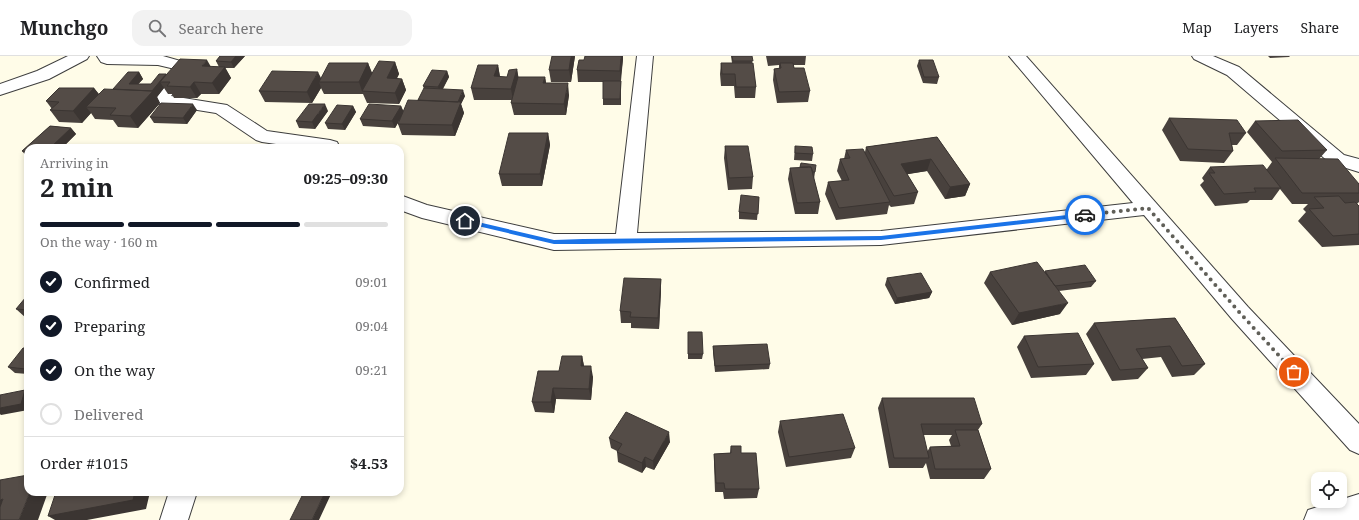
<!DOCTYPE html>
<meta charset="utf-8">
<style>
:root{--surface:#fff;--page:#f2f2f2;--text:#202124;--muted:#757577;--line:#e0e0e0;--accent:#111827}
body{margin:0;font-family:"Noto Serif",serif;background:var(--page);color:var(--text);height:100vh;display:flex;flex-direction:column;font-size:15px;white-space:nowrap}
*{box-sizing:border-box;margin:0}
p{font-size:13px;color:var(--muted)}
.icon{flex:none;width:22px;height:22px;fill:none;stroke:currentColor;stroke-width:2;stroke-linecap:round;stroke-linejoin:round}
.map{position:relative;flex:1;overflow:hidden}
.drawer{position:absolute;left:24px;top:88px;width:380px;height:352px;display:flex;flex-direction:column;background:var(--surface);border-radius:12px;box-shadow:0 2px 6px #0003}
.drawer>*{flex:none}
.fabs{position:absolute;left:1311px;top:416px;display:grid;gap:8px}
.fabs a{display:grid;place-items:center;width:36px;height:36px;border-radius:8px;background:var(--surface);box-shadow:0 2px 6px #0003;font-size:20px}
.pin{position:absolute;display:grid;place-items:center;width:34px;height:34px;color:#fff;margin:-17px;border:2px solid #fff;border-radius:50%;box-shadow:0 1px 4px #0007}
.courier{position:absolute;display:grid;place-items:center;width:40px;height:40px;margin:-20px;border:3px solid #1a73e8;border-radius:50%;background:#fff;color:#222;box-shadow:0 1px 5px #0007}
.headline em{font-style:normal;font-weight:700}
.headline div{display:flex;flex-direction:column-reverse}
.headline{display:flex;align-items:center;justify-content:space-between;height:68px;padding:0 16px}
h1{font-size:26px;font-weight:700;line-height:30px}
.bar{display:grid;grid-template-columns:repeat(4,1fr);gap:6px 4px;align-content:center;height:48px;padding:0 16px}
.bar i{height:5px;border-radius:3px;background:var(--line)}
.bar .on{background:var(--accent)}
.bar p{grid-column:span 4}
.line{display:flex;align-items:center;gap:10px;padding:0 16px;border-top:1px solid var(--line)}
.line div{flex:1}
ol{padding:0 16px;list-style:none}
li{display:flex;align-items:center;gap:12px;height:44px}
li p{margin-inline-start:auto}
li .icon{padding:4px;border-radius:50%;background:var(--accent);color:#fff;stroke-width:4}
li:last-child{color:var(--muted)}
li i{width:22px;height:22px;border:2px solid var(--line);border-radius:50%}
header{display:flex;align-items:center;gap:24px;box-sizing:border-box;height:56px;padding:0 20px;background:var(--surface);border-bottom:1px solid var(--line)}
header strong{font-size:19px}
nav{display:flex;gap:22px;margin-inline-start:auto;font-size:14px}
.search{width:280px;height:36px;background:var(--page);display:flex;align-items:center;gap:10px;box-sizing:border-box;padding:0 14px;border-radius:12px;color:var(--muted);font-size:15px}
.map>svg:first-child{display:block}
</style>
<header>
<strong>Munchgo</strong>
<div class="search"><svg class="icon" aria-label="search" viewBox="0 0 24 24"><circle cx="10" cy="10" r="6"/><path d="M15 15l6 6"/></svg>Search here</div>
<nav><a>Map</a><a>Layers</a><a>Share</a></nav>
</header>
<div class="map">
<svg width="1359" height="464" viewBox="0 0 1359 464">
<rect width="100%" height="100%" fill="#fffce8"/>
<g fill="none" stroke-linecap="round" stroke-linejoin="round">
<defs>
<path id="street" d="M 68,0 L 89,0 L 87,3 L 49,23 L 0,39 L 0,28 L 37,15 Z
M 97,0 L 163,0 L 191,8 L 193,11 L 171,40 L 227,49 L 267,75 L 330,84 L 337,86 L 340,92 L 304,92 L 262,86 L 256,84 L 216,57 L 154,47 L 151,43 L 175,13 L 158,9 L 107,8 L 101,6 Z
M 637,0 L 653,0 L 637,177 L 881,175 L 1133,147 L 1009,0 L 1026,0 L 1248,251 L 1359,368 L 1359,398 L 1350,394 L 1232,263 L 1144,159 L 881,189 L 554,194 L 422,162 L 400,154 L 400,139 L 427,149 L 554,178 L 616,178 Z
M 1192,0 L 1213,0 L 1239,11 L 1344,99 L 1359,103 L 1359,116 L 1330,107 L 1227,19 L 1194,3 Z
M 169,436 L 197,436 L 188,464 L 160,464 Z
M 1359,438 L 1359,464 L 1304,464 L 1308,454 Z"/>
</defs>
<!-- street casing -->
<use href="#street" stroke="#3e3e3e" stroke-width="2"/>
<!-- street -->
<use href="#street" fill="#fff" fill-rule="evenodd"/>
</g>
<!-- wall -->
<path fill="#48413d" fill-rule="evenodd" d="M 220,0 L 245,0 L 234,12 L 225,12 L 231,22 L 219,38 L 201,38 L 197,42 L 174,42 L 172,38 L 168,38 L 164,32 L 157,41 L 160,47 L 138,72 L 118,71 L 113,64 L 95,63 L 91,57 L 82,67 L 59,66 L 50,54 L 52,53 L 46,45 L 94,32 L 99,38 L 113,33 L 139,16 L 143,23 L 138,28 L 151,28 L 167,18 L 211,11 L 219,11 L 216,5 Z
M 575,0 L 571,26 L 551,26 L 549,14 Z
M 731,0 L 752,0 L 752,7 L 756,31 L 755,42 L 735,42 L 734,30 L 721,30 L 720,18 L 721,7 L 732,7 Z
M 766,0 L 806,0 L 805,9 L 793,9 L 794,12 L 810,35 L 808,46 L 777,47 L 773,24 L 774,13 L 779,12 L 779,9 L 768,10 Z
M 1268,0 L 1290,0 L 1289,1 L 1270,2 Z
M 623,3 L 621,25 L 621,49 L 603,49 L 603,26 L 578,26 L 577,14 L 584,4 Z
M 919,4 L 939,21 L 937,28 L 923,27 L 917,10 Z
M 395,6 L 399,18 L 397,22 L 402,23 L 406,34 L 399,48 L 367,47 L 363,38 L 324,38 L 321,32 L 312,47 L 265,46 L 259,35 L 321,22 L 368,7 L 372,18 Z
M 498,9 L 500,21 L 507,21 L 517,13 L 518,21 L 545,21 L 546,27 L 569,39 L 566,59 L 514,59 L 511,47 L 512,44 L 474,44 L 471,32 Z
M 447,15 L 449,21 L 443,33 L 465,40 L 461,48 L 464,57 L 455,80 L 402,79 L 398,68 L 403,58 L 395,72 L 363,70 L 360,63 L 401,50 L 403,56 L 418,44 L 424,33 L 423,30 Z
M 353,50 L 356,56 L 345,74 L 328,73 L 325,67 Z
M 197,54 L 187,68 L 154,67 L 150,61 Z
M 328,55 L 315,73 L 299,72 L 296,65 Z
M 1169,62 L 1246,77 L 1237,89 L 1232,89 L 1233,95 L 1224,107 L 1180,105 L 1162,74 Z
M 1255,65 L 1327,94 L 1319,103 L 1359,128 L 1359,146 L 1357,148 L 1359,150 L 1359,189 L 1322,191 L 1298,165 L 1306,156 L 1303,153 L 1308,148 L 1292,148 L 1280,133 L 1272,144 L 1250,144 L 1247,147 L 1215,150 L 1200,129 L 1204,125 L 1202,122 L 1210,111 L 1267,113 L 1272,106 L 1247,76 Z
M 50,70 L 71,72 L 76,78 L 62,92 L 28,92 L 28,102 L 22,95 Z
M 548,77 L 550,89 L 542,130 L 502,130 L 499,118 Z
M 937,81 L 970,128 L 965,140 L 945,143 L 927,115 L 907,118 L 918,136 L 914,148 L 891,151 L 889,149 L 887,158 L 836,164 L 825,138 L 828,126 L 842,125 L 837,115 L 840,103 L 844,103 L 846,94 L 865,96 L 866,91 Z
M 725,90 L 753,121 L 752,133 L 728,134 L 724,102 Z
M 795,90 L 813,98 L 812,105 L 794,104 Z
M 801,107 L 815,116 L 814,123 L 820,146 L 818,158 L 795,158 L 788,123 L 790,112 L 800,112 Z
M 759,141 L 757,164 L 739,163 L 739,156 Z
M 1045,215 L 1096,225 L 1091,231 L 1059,235 L 1060,258 L 1012,269 L 984,227 L 990,216 L 1045,216 Z
M 887,222 L 932,236 L 929,242 L 895,248 L 885,229 Z
M 661,223 L 661,234 L 659,273 L 631,272 L 631,267 L 621,267 L 620,255 Z
M 28,241 L 28,267 L 25,264 L 26,262 L 16,253 Z
M 1175,262 L 1205,308 L 1194,319 L 1172,321 L 1161,301 L 1142,303 L 1148,312 L 1138,323 L 1112,325 L 1086,278 L 1094,267 Z
M 688,276 L 703,298 L 702,303 L 688,303 Z
M 1024,280 L 1094,308 L 1086,319 L 1031,322 L 1017,291 Z
M 713,290 L 770,308 L 769,313 L 715,316 L 713,296 Z
M 28,292 L 28,318 L 15,317 L 8,311 Z
M 582,300 L 584,310 L 593,321 L 591,344 L 556,343 L 554,357 L 535,356 L 532,346 L 559,315 Z
M 882,342 L 982,368 L 978,374 L 991,413 L 984,423 L 930,423 L 926,407 L 923,412 L 889,412 L 878,352 ZM 923,379 L 952,379 L 949,384 L 951,390 L 930,391 L 927,396 Z
M 780,365 L 855,392 L 851,402 L 786,411 L 778,376 Z
M 609,382 L 670,386 L 654,414 L 646,411 L 642,417 L 618,406 L 617,396 L 617,395 L 611,392 Z
M 731,390 L 741,397 L 759,433 L 757,442 L 724,443 L 723,436 L 715,436 L 714,408 L 714,398 L 730,397 Z"/>
<!-- shaded-wall -->
<path fill="#3b3532" d="M 236,0 L 245,0 L 234,12 L 231,6 Z
M 571,0 L 575,0 L 571,26 L 569,14 Z
M 621,0 L 623,0 L 623,3 L 620,27 L 620,15 Z
M 207,4 L 214,16 L 202,10 Z
M 395,6 L 399,18 L 391,34 L 387,22 Z
M 368,7 L 373,19 L 362,35 L 359,26 Z
M 498,9 L 500,21 L 494,20 Z
M 225,11 L 231,22 L 219,38 L 212,27 Z
M 517,13 L 519,24 L 513,44 L 511,33 Z
M 447,15 L 449,21 L 440,37 L 438,31 Z
M 139,16 L 143,23 L 133,34 L 129,28 Z
M 318,16 L 323,26 L 319,26 L 321,32 L 312,47 L 307,36 Z
M 166,18 L 160,26 L 164,32 L 157,41 L 160,47 L 138,72 L 130,60 Z
M 545,21 L 547,32 L 543,27 Z
M 402,23 L 406,34 L 399,48 L 395,37 Z
M 621,25 L 621,49 L 620,43 Z
M 194,26 L 201,38 L 197,42 L 190,31 Z
M 568,27 L 569,39 L 566,59 L 564,48 Z
M 94,32 L 103,44 L 86,51 L 91,57 L 82,67 L 73,55 Z
M 463,34 L 465,40 L 461,48 L 464,57 L 455,80 L 452,69 L 458,47 Z
M 193,48 L 197,54 L 187,68 L 183,62 Z
M 325,48 L 328,55 L 315,73 L 312,66 Z
M 353,50 L 356,56 L 345,74 L 342,68 Z
M 401,50 L 404,56 L 395,72 L 392,65 Z
M 71,72 L 76,78 L 62,92 L 50,92 Z
M 548,77 L 550,89 L 542,130 L 540,118 Z
M 931,103 L 927,115 L 897,120 L 901,108 Z
M 970,128 L 965,140 L 945,143 L 950,131 Z
M 661,223 L 661,234 L 659,273 L 658,262 Z
M 932,236 L 929,242 L 895,248 L 897,242 Z
M 1068,247 L 1060,258 L 1012,269 L 1019,257 Z
M 582,300 L 584,310 L 581,310 Z
M 28,309 L 28,315 L 25,313 Z
M 591,310 L 593,321 L 591,344 L 589,333 Z
M 553,332 L 556,343 L 554,357 L 551,346 Z
M 25,334 L 28,336 L 28,354 L 1,359 L 0,358 L 0,352 Z
M 669,376 L 670,386 L 654,414 L 653,405 Z
M 645,401 L 646,411 L 642,417 L 642,407 Z
M 30,436 L 48,436 L 38,464 L 19,464 Z
M 135,436 L 150,436 L 146,453 L 87,464 L 55,464 L 48,460 Z
M 325,436 L 332,436 L 319,464 L 312,464 Z
M 3,443 L 0,456 L 0,444 Z"/>
<!-- building -->
<path fill="#544c47" stroke="#3b3532" d="M 220,0 L 236,0 L 231,6 L 216,5 Z
M 552,0 L 571,0 L 569,14 L 549,14 Z
M 585,0 L 621,0 L 620,15 L 577,14 L 579,4 L 584,4 Z
M 732,0 L 752,0 L 753,5 L 733,5 Z
M 180,3 L 207,4 L 202,10 L 225,11 L 212,27 L 194,26 L 190,31 L 167,30 L 170,26 L 160,26 Z
M 919,4 L 933,4 L 939,21 L 924,21 Z
M 379,5 L 395,6 L 387,22 L 402,23 L 395,37 L 362,35 Z
M 329,7 L 368,7 L 359,26 L 319,26 Z
M 721,7 L 753,7 L 756,31 L 736,31 L 735,18 L 722,18 Z
M 780,7 L 793,7 L 794,12 L 804,12 L 810,35 L 779,36 L 774,13 L 781,12 Z
M 478,9 L 498,9 L 494,20 L 507,21 L 509,14 L 517,13 L 511,33 L 471,32 Z
M 432,14 L 447,15 L 438,31 L 423,30 Z
M 272,15 L 318,16 L 307,36 L 259,35 Z
M 128,16 L 139,16 L 129,28 L 151,28 L 159,18 L 166,18 L 152,35 L 113,33 Z
M 518,21 L 545,21 L 543,27 L 568,27 L 564,48 L 511,47 Z
M 603,25 L 621,25 L 620,43 L 603,43 Z
M 59,32 L 94,32 L 73,55 L 50,54 L 59,46 L 46,45 Z
M 424,32 L 463,34 L 458,46 L 418,44 Z
M 104,33 L 153,35 L 130,60 L 110,59 L 116,52 L 86,51 Z
M 408,44 L 461,46 L 452,69 L 398,68 Z
M 161,47 L 193,48 L 183,62 L 150,61 Z
M 309,48 L 325,48 L 312,66 L 296,65 Z
M 369,48 L 401,50 L 392,65 L 360,63 Z
M 337,49 L 353,50 L 342,68 L 325,67 Z
M 1169,62 L 1237,64 L 1246,77 L 1229,77 L 1233,95 L 1188,93 Z
M 1298,64 L 1327,94 L 1282,95 L 1255,65 Z
M 50,70 L 71,72 L 50,92 L 28,92 L 28,96 L 22,95 Z
M 509,77 L 548,77 L 540,118 L 499,118 Z
M 937,81 L 970,128 L 950,131 L 931,103 L 901,108 L 918,136 L 894,140 L 866,91 Z
M 725,90 L 748,90 L 753,121 L 729,122 Z
M 795,90 L 812,91 L 813,98 L 795,97 Z
M 863,93 L 890,146 L 839,152 L 828,126 L 849,124 L 840,103 L 850,102 L 846,94 Z
M 1275,102 L 1338,103 L 1359,128 L 1359,137 L 1302,137 Z
M 801,107 L 816,109 L 815,116 L 813,116 L 811,111 L 800,111 Z
M 1263,109 L 1281,132 L 1254,132 L 1256,136 L 1224,138 L 1209,117 L 1215,117 L 1210,111 Z
M 811,111 L 820,146 L 797,147 L 790,112 Z
M 741,139 L 759,141 L 758,158 L 739,156 Z
M 1339,140 L 1345,147 L 1355,146 L 1359,150 L 1359,178 L 1333,180 L 1309,153 L 1324,152 L 1314,141 Z
M 1037,206 L 1068,247 L 1019,257 L 990,216 Z
M 1085,209 L 1096,225 L 1055,230 L 1045,215 Z
M 921,217 L 932,236 L 897,242 L 887,222 Z
M 624,222 L 661,223 L 658,262 L 630,261 L 631,256 L 620,255 Z
M 26,241 L 28,241 L 28,254 L 16,253 Z
M 28,260 L 28,264 L 25,264 Z
M 1175,262 L 1205,308 L 1182,310 L 1170,290 L 1136,293 L 1148,312 L 1120,314 L 1094,267 Z
M 688,276 L 702,276 L 703,298 L 688,298 Z
M 1078,277 L 1094,308 L 1038,311 L 1024,280 Z
M 767,288 L 770,308 L 715,310 L 713,290 Z
M 23,292 L 28,292 L 28,309 L 25,313 L 8,311 Z
M 562,300 L 582,300 L 581,310 L 591,310 L 589,333 L 553,332 L 551,346 L 532,346 L 538,315 L 559,315 Z
M 25,334 L 21,348 L 0,352 L 0,339 Z
M 882,342 L 974,342 L 982,368 L 921,368 L 929,402 L 894,402 Z
M 626,356 L 669,376 L 653,405 L 645,401 L 642,407 L 617,396 L 622,388 L 609,382 Z
M 843,358 L 855,392 L 789,401 L 780,365 Z
M 955,374 L 978,374 L 991,413 L 935,413 L 930,391 L 960,390 Z
M 731,390 L 741,390 L 741,397 L 756,397 L 759,433 L 725,433 L 724,427 L 716,427 L 714,398 L 731,397 Z
M 28,419 L 28,436 L 30,436 L 19,464 L 0,464 L 0,451 L 3,443 L 0,444 L 0,424 Z
M 56,436 L 135,436 L 133,444 L 48,460 Z
M 304,436 L 325,436 L 312,464 L 290,464 Z"/>
<!-- route -->
<path fill="#1a73e8" d="M 1085,157 L 1088,159 L 1085,161 L 881,184 L 583,188 L 554,188 L 465,167 L 462,165 L 465,163 L 554,184 L 583,183 L 881,180 Z"/>
<g fill="none" stroke-linecap="round" stroke-linejoin="round">
<!-- done -->
<path stroke="#605f58" stroke-width="4" stroke-dasharray="0 7.2" d="M 1085,159 L 1148,152 L 1240,257 L 1294,316"/>
</g>
</svg>
<div class="fabs">
<a><svg class="icon" aria-label="locate" viewBox="0 0 24 24"><circle cx="12" cy="12" r="6"/><path d="M12 2v4M12 18v4M2 12h4M18 12h4"/></svg></a>
</div>
<div class="pin" style="left:1294px;top:316px;background:#ea580c"><svg class="icon" aria-label="bag" viewBox="0 0 24 24"><path d="M5 8h14l-1 12H6zM9 8a3 3 0 0 1 6 0"/></svg></div>
<div class="pin" style="left:465px;top:165px;background:#1f2937"><svg class="icon" aria-label="home" viewBox="0 0 24 24"><path d="M3 11l9-7 9 7M6 9v11h12V9"/></svg></div>
<div class="courier" style="left:1085px;top:159px"><svg class="icon" aria-label="car" viewBox="0 0 24 24"><path d="M5 17H2v-5l4-1 3-4h7l3 4 3 1v5h-3M9 17h6M6 11h13"/><circle cx="7" cy="17" r="2"/><circle cx="17" cy="17" r="2"/></svg></div>
<section class="drawer">
<div class="headline"><div><h1>2 min</h1><p>Arriving in</p></div><em>09:25–09:30</em></div>
<div class="bar"><i class="on"></i><i class="on"></i><i class="on"></i><i></i><p>On the way · 160 m</p></div>
<ol>
<li><svg class="icon" aria-label="check" viewBox="0 0 24 24"><path d="M5 12l5 5 9-10"/></svg>Confirmed<p>09:01</p></li>
<li><svg class="icon" aria-label="check" viewBox="0 0 24 24"><path d="M5 12l5 5 9-10"/></svg>Preparing<p>09:04</p></li>
<li><svg class="icon" aria-label="check" viewBox="0 0 24 24"><path d="M5 12l5 5 9-10"/></svg>On the way<p>09:21</p></li>
<li><i></i>Delivered</li>
</ol>
<div class="line" style="height:52px"><div>Order #1015</div><b>$4.53</b></div>
</section>
</div>
